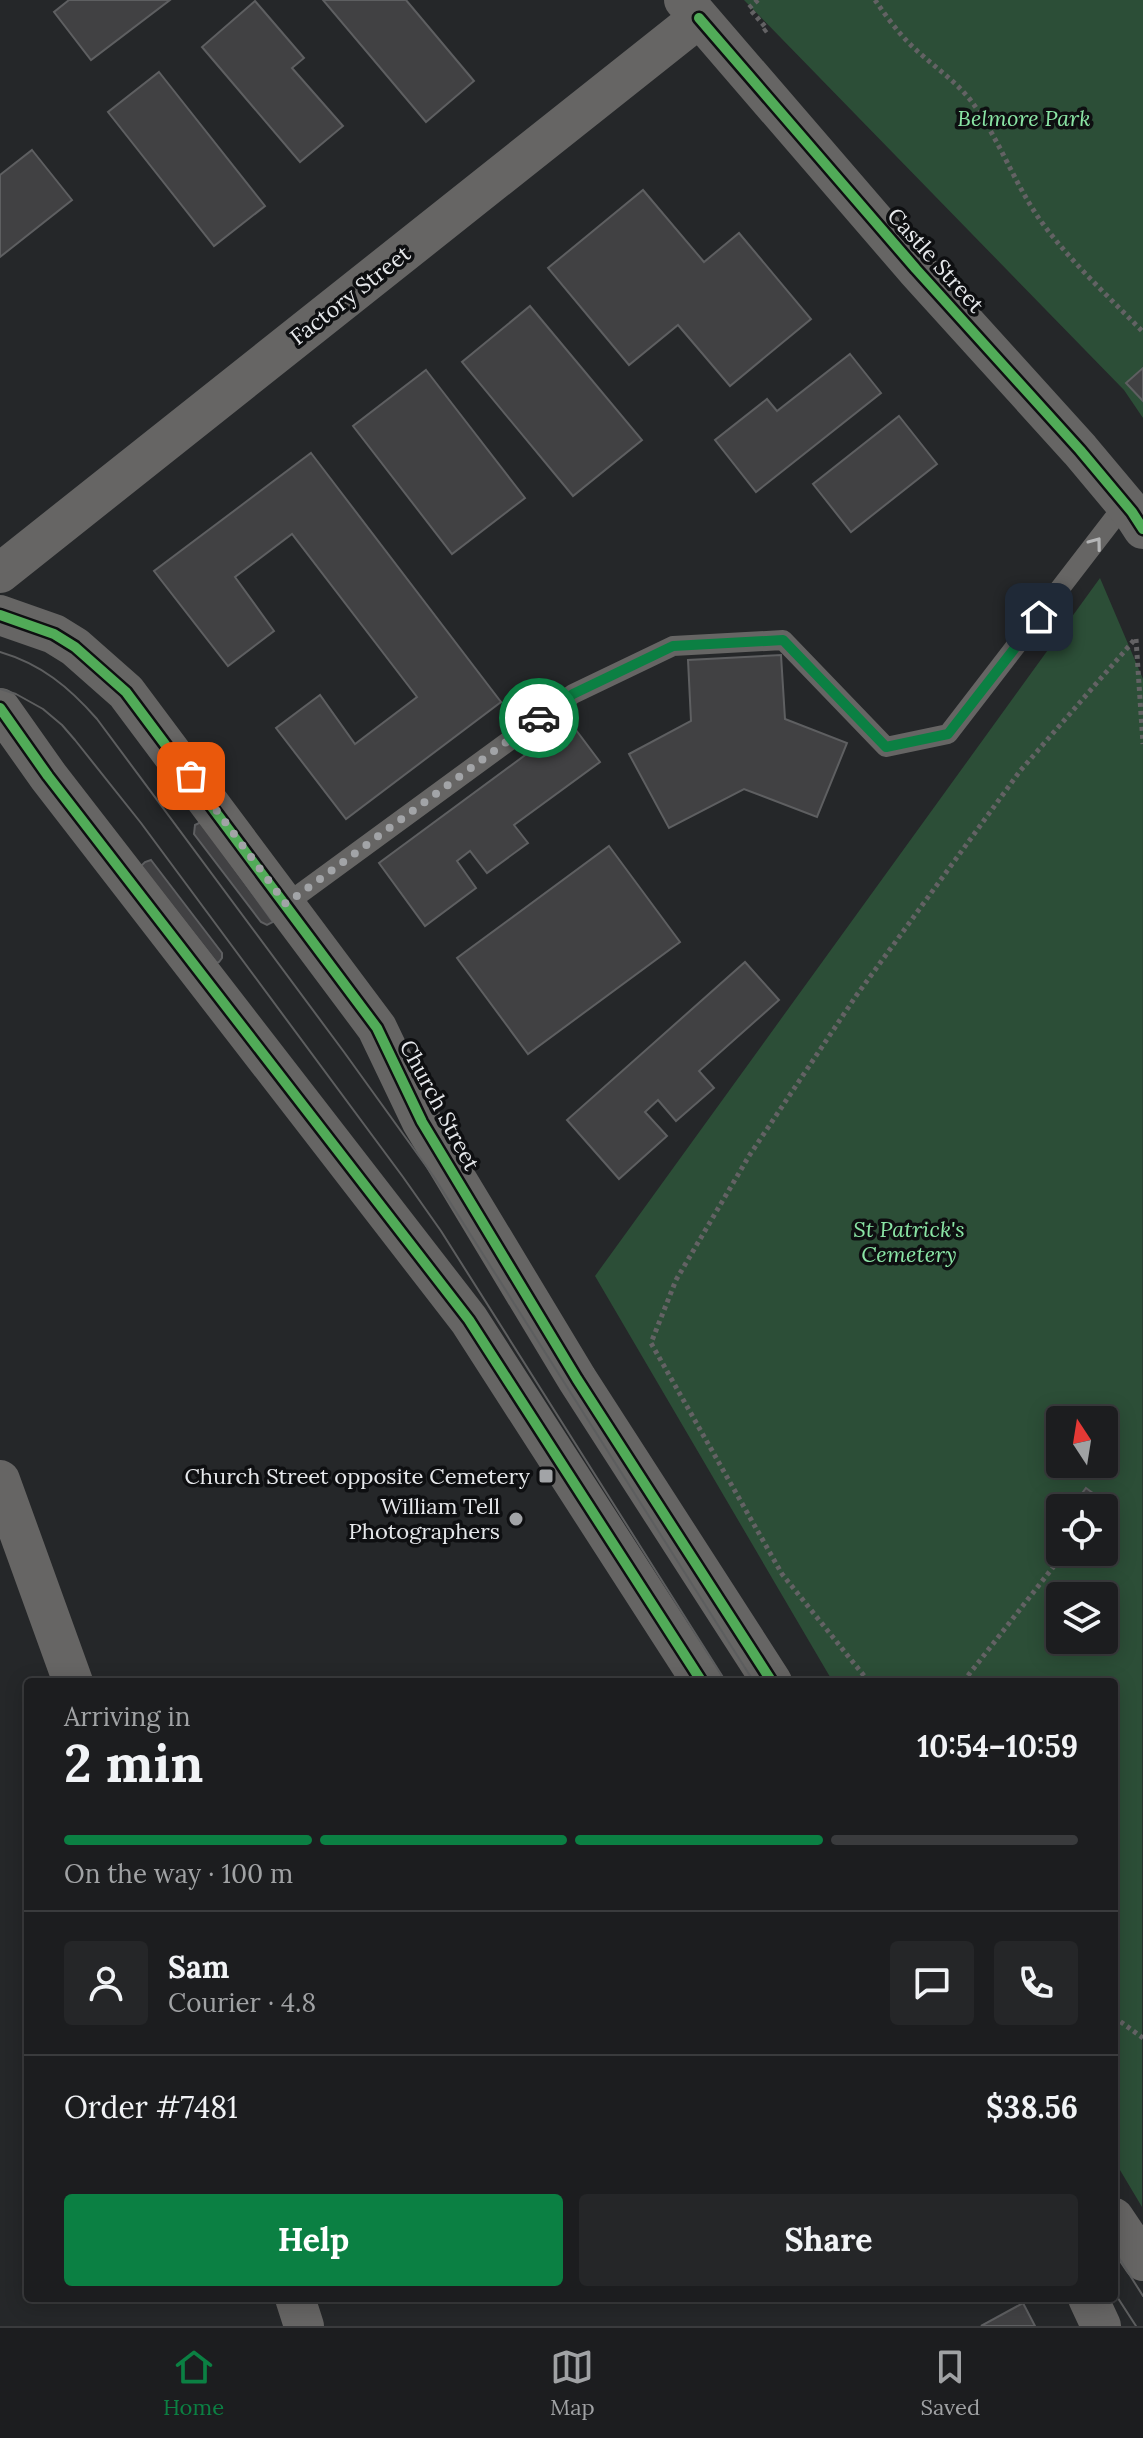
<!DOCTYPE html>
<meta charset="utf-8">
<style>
:root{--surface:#1c1d1f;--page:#252628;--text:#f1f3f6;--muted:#a0a2a4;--line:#3a3b3d;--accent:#0b8043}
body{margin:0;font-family:Lora,serif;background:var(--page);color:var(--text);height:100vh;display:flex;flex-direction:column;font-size:30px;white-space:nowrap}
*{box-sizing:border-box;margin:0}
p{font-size:26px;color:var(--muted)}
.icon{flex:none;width:44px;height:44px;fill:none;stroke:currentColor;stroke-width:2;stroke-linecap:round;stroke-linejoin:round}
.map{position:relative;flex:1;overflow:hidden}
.sheet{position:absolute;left:24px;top:1678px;width:1094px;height:624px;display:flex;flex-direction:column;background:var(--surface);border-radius:8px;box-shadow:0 4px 20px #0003,0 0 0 2px var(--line)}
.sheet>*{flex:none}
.needle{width:52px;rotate:348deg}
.tools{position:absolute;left:1046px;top:1406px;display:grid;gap:16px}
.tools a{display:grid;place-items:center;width:72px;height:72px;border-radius:8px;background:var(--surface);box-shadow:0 4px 20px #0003,0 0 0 2px var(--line);font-size:40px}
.pin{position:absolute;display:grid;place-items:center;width:68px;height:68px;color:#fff;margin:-34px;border-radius:16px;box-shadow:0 4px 12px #0006}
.courier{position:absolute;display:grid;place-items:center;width:80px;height:80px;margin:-40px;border:6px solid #0b8043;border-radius:50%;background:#fff;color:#222;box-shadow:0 2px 10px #0007}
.headline em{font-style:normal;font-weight:700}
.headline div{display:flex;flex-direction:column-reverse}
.headline{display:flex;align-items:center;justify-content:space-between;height:136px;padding:0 40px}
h1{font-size:52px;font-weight:700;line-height:60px}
.bar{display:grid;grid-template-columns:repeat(4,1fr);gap:12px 8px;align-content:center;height:96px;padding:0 40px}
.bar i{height:10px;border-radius:6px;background:var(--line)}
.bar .selected{background:var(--accent)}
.bar p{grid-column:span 4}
.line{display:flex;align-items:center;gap:20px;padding:0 40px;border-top:2px solid var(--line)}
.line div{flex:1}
.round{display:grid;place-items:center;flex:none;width:84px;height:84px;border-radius:8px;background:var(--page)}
.primary-button{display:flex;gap:16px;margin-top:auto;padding:16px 40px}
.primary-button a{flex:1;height:92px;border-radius:8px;background:var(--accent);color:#fff;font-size:32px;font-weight:700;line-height:92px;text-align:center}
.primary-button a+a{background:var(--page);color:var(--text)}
.dock{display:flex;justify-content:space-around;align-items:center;height:112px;border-top:2px solid var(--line);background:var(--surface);font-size:22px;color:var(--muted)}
.dock a{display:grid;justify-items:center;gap:4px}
.dock .selected{color:var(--accent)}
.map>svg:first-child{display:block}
</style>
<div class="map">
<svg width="1143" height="2326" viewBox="0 0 1143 2326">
<rect width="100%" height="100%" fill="#252729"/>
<!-- green -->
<path fill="#2c4e37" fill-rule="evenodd" d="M 744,0 L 1143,0 L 1143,418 L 1124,390 Z
M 1100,578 L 1143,679 L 1142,2207 L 1114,2160 L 1114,1682 L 833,1682 L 595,1276 ZM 1060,1420 L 1104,1420 L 1104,1464 L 1060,1464 ZM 1060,1508 L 1104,1508 L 1104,1552 L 1060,1552 ZM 1060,1596 L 1104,1596 L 1104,1640 L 1060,1640 Z"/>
<!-- building -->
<path fill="#414143" stroke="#5e5f61" stroke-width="2" d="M 69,0 L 170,0 L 91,60 L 54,12 Z
M 323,0 L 406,0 L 474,81 L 426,122 Z
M 255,1 L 304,58 L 292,68 L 343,126 L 300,162 L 202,47 Z
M 159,72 L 265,206 L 214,246 L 108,112 Z
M 32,150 L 72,200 L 0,257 L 0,175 Z
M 643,190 L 704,262 L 739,233 L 811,319 L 730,386 L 678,325 L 629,365 L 548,268 Z
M 530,306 L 642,440 L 573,496 L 462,362 Z
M 850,354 L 881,393 L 756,492 L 715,440 L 767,399 L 777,411 Z
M 1143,368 L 1143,401 L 1126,383 Z
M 426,370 L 525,498 L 452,554 L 353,426 Z
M 899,416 L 937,464 L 851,532 L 813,484 Z
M 311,453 L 501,702 L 346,819 L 276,728 L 320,695 L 355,744 L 417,697 L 292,534 L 235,577 L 274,631 L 228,666 L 154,571 Z
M 781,655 L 785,719 L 847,743 L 817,817 L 744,789 L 669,828 L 629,754 L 691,721 L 688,660 Z
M 570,722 L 600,762 L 514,825 L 528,843 L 487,873 L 470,851 L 457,861 L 476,888 L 425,926 L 379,863 Z
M 201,822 L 273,922 L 267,925 L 261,922 L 194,834 L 195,825 Z
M 609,846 L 680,942 L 528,1054 L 457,958 Z
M 151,860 L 222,953 L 222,958 L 219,962 L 217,963 L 141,866 L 145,862 Z
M 745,962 L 779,1000 L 699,1071 L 714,1088 L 676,1121 L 658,1100 L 645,1112 L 667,1136 L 619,1179 L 567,1120 Z
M 1086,1488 L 1108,1504 L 1104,1509 L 1071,1508 Z
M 1023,2303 L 1035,2326 L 981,2326 Z"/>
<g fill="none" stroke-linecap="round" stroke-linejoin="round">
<!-- path -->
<path stroke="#636264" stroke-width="5" stroke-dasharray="4 4" stroke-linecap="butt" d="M 758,0 L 749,8 L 767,29 L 763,32
M 875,0 C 886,16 899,34 914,48 C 933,66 956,81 972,102 C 1000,140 1015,186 1043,224 C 1072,263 1109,297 1143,332
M 1136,639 L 1143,744
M 869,1682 L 782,1574 L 651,1343 L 676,1280 L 749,1156 L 856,996 L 1020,771 L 1136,638
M 963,1682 L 1065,1552
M 1114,2017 L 1143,2038"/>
<!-- lane -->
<path stroke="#666564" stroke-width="20" d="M 286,904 L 573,694 L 673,646 L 783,640 L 886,747 L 948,734 L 1125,504"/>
<!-- street -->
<path stroke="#666564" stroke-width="40" d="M 684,0 L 916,269 L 1080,450 L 1132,512 L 1143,529
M 0,573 L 699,18
M 0,615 L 54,634 L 75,647 L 126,692 L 377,1028 L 422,1122 L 577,1379 L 772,1682
M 0,708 L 48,776 L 469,1320 L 702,1682
M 0,1480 L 73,1682
M 1114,2218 L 1143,2261
M 295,2298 L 304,2326
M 1088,2298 L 1101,2326"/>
<!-- tram -->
<path stroke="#5d5e5f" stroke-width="2" d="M 0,652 C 41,664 69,687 97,719 L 344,1052 L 434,1177 L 754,1682
M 0,689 L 16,694 L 43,709 L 62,725 L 75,740 L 141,823 L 403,1177 L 441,1231 L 726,1682
M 1114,2250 L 1143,2296
M 1114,2292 L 1136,2326"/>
<defs>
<path id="cycleway" d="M 699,18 L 916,269 L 1080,450 L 1132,512 L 1143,529
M 0,615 L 54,634 L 75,647 L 126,692 L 377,1028 L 422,1122 L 577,1379 L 772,1682
M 0,708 L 48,776 L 469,1320 L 702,1682"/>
</defs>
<!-- cycleway casing -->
<use href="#cycleway" stroke="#0e0f11" stroke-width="15"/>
<!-- cycleway -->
<use href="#cycleway" stroke="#51ab58" stroke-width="10"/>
</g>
<!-- one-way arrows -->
<defs><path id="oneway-chevron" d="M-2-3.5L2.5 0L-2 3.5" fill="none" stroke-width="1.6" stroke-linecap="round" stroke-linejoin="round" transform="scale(2)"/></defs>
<use stroke="#b3b4b5" href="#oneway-chevron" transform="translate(1096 543) rotate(-53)"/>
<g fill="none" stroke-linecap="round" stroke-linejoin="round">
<!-- done -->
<path stroke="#a2a4a7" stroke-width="8" stroke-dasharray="0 14.4" d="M 191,776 L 286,904 L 539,718"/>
<!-- route -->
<path stroke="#0b8043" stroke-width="10" d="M 539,718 L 573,694 L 673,646 L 783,640 L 886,747 L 948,734 L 1039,617"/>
</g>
<!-- markers -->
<g fill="#a2a4a7" stroke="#0e0f11" stroke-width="3">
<rect x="538" y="1468" width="16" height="16" rx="4"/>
<circle cx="516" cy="1519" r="8"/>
</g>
<g text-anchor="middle" stroke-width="7" stroke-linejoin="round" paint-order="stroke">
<!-- park labels -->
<g font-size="22" font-style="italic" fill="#8ae5a5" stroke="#0e0f11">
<text x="1024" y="126">Belmore Park</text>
<text x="909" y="1237">St Patrick's<tspan x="909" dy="25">Cemetery</tspan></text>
</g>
<!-- street labels -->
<g font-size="22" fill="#e6e8eb" stroke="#0e0f11">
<text transform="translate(936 260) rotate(48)" y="8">Castle Street</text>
<text transform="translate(350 295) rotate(-38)" y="8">Factory Street</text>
<text transform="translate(440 1105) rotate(62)" y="8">Church Street</text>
</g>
<!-- poi labels -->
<g font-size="22" fill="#e6e8eb" stroke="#0e0f11" text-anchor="end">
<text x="530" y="1484">Church Street opposite Cemetery</text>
<text x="500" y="1514">William Tell<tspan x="500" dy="25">Photographers</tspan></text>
</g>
</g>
</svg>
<div class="tools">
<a><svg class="needle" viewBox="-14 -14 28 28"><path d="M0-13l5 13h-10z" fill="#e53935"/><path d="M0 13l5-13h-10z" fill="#a0a2a4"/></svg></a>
<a><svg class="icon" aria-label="locate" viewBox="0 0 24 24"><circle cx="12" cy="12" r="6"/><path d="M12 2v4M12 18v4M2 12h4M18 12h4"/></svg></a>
<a><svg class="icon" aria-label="layers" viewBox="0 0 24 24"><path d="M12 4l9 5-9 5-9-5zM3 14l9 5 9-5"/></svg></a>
</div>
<div class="pin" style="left:191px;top:776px;background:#ea580c"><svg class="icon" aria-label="bag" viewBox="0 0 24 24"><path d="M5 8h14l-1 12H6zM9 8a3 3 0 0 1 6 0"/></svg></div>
<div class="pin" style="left:1039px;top:617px;background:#1f2937"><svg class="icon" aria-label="home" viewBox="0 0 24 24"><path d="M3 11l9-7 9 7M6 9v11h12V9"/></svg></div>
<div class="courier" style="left:539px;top:718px"><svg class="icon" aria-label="car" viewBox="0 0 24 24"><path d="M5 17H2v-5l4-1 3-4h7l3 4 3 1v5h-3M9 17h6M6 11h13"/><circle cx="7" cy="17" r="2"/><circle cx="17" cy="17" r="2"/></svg></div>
<section class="sheet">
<div class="headline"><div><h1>2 min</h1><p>Arriving in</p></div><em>10:54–10:59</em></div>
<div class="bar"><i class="selected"></i><i class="selected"></i><i class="selected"></i><i></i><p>On the way · 100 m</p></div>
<div class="line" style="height:144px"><a class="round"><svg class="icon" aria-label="person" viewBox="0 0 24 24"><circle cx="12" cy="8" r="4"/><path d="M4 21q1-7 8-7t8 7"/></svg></a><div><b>Sam</b><p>Courier · 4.8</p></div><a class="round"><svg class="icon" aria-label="chat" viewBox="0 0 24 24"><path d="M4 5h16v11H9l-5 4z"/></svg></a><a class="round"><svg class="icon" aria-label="phone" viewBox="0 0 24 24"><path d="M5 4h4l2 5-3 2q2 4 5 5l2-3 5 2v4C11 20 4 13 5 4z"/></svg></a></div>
<div class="line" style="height:104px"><div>Order #7481</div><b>$38.56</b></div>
<div class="primary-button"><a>Help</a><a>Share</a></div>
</section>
</div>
<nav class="dock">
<a class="selected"><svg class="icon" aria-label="home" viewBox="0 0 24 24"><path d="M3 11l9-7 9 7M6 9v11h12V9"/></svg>Home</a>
<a><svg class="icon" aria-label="map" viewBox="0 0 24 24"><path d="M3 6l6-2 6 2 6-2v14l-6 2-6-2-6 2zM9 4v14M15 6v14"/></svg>Map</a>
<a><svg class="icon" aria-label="saved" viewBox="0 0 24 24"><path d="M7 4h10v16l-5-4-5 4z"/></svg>Saved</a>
</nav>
